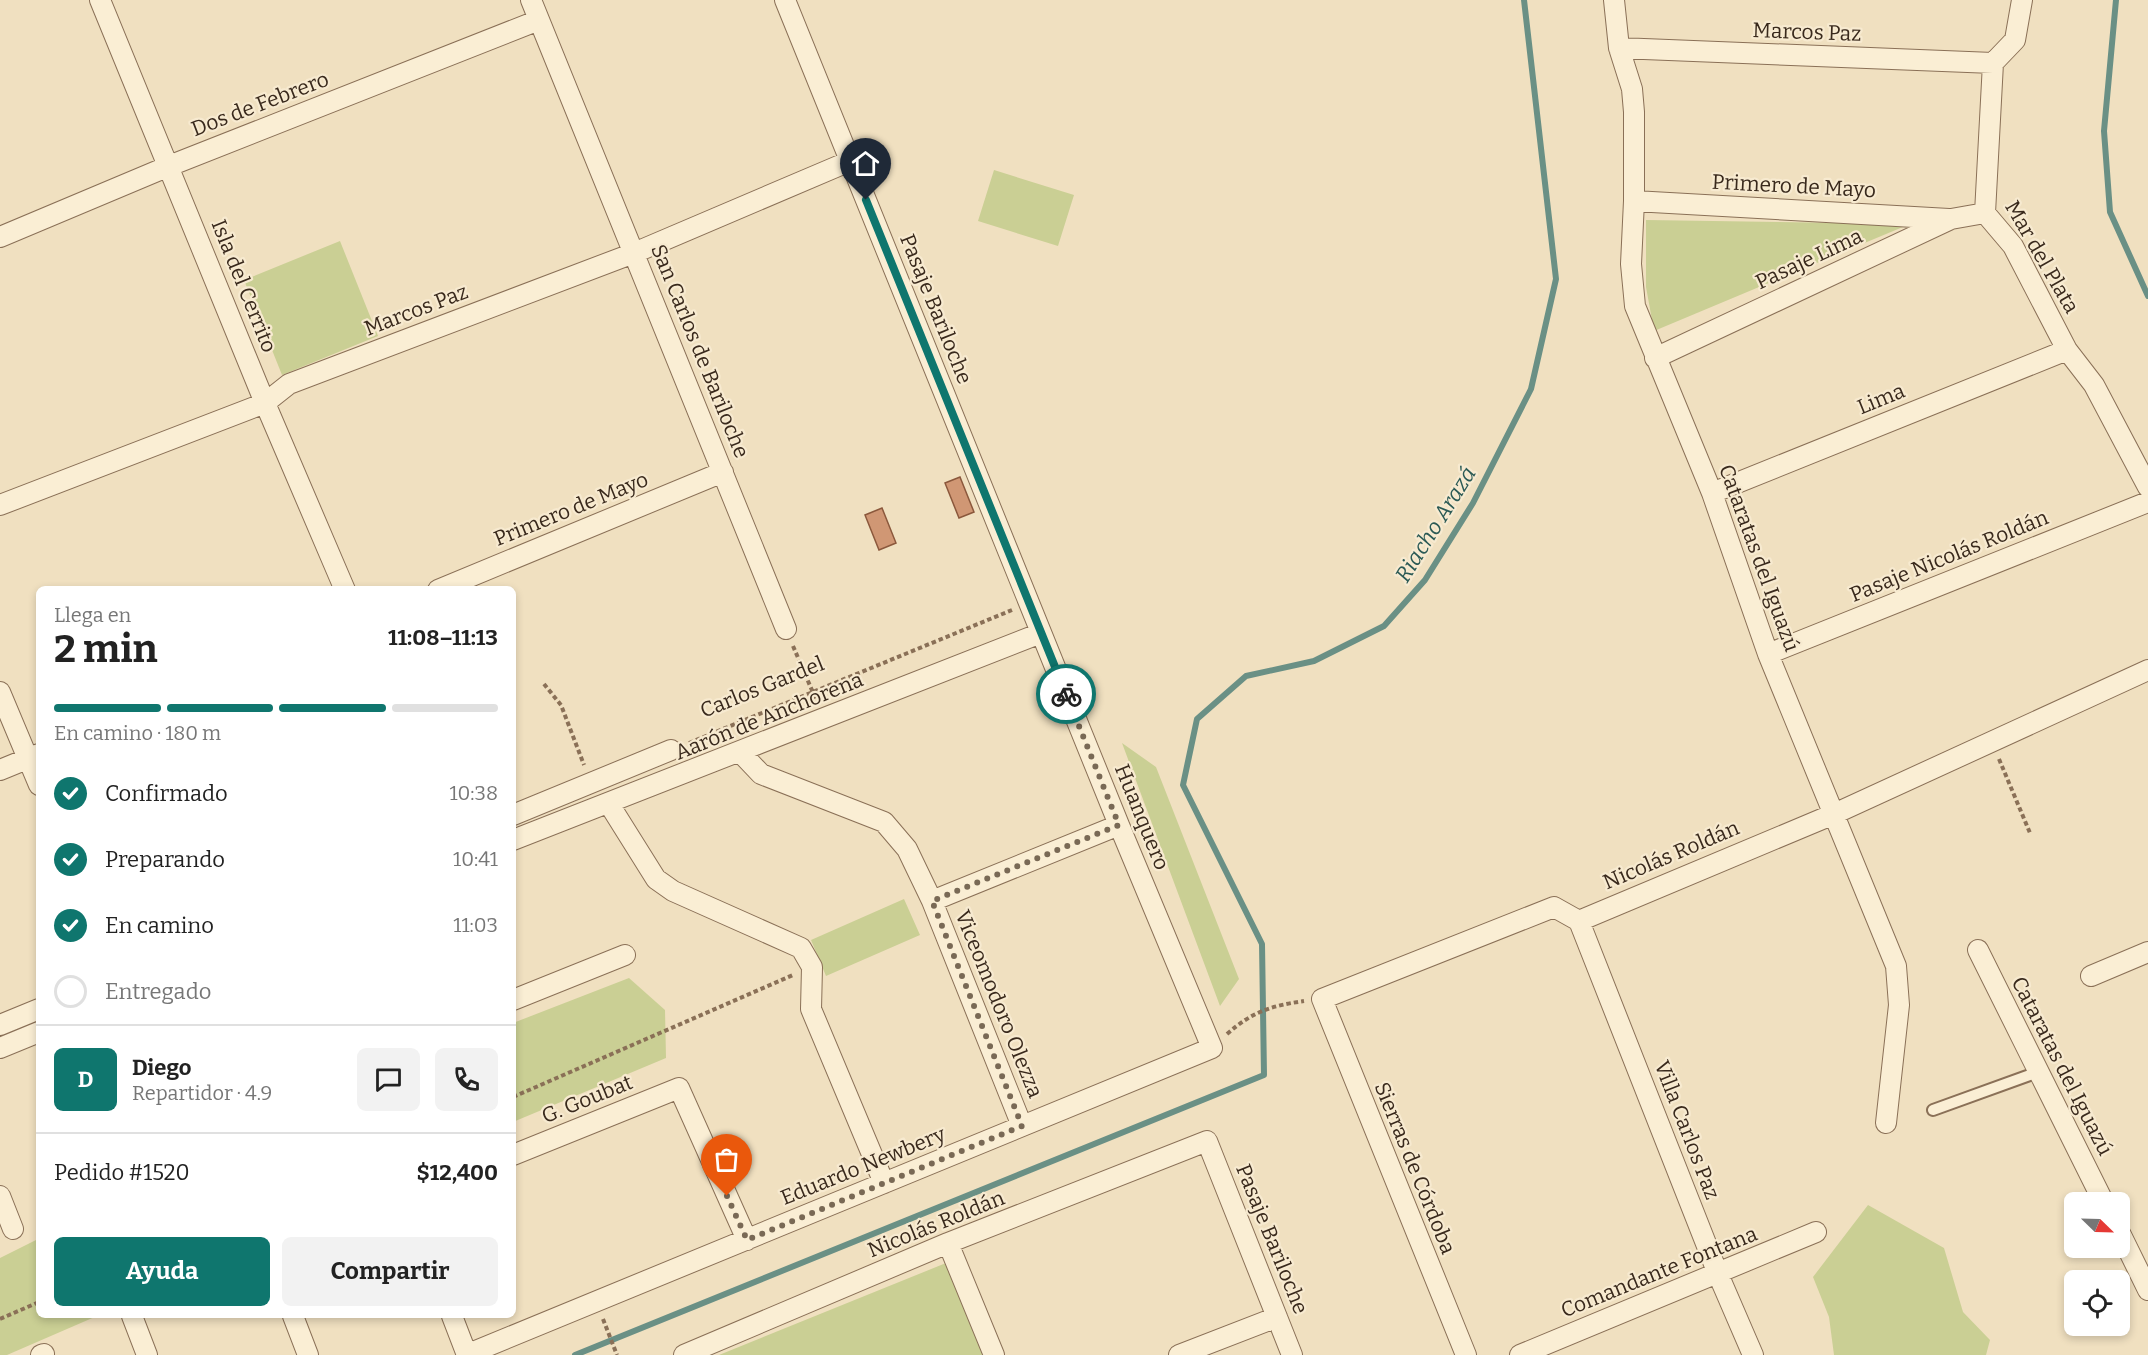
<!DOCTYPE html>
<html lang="es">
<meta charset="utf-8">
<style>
:root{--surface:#fff;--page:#f2f2f2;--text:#222;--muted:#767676;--line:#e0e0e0;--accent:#0f766e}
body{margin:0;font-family:Bitter,serif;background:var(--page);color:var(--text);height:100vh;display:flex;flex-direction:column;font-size:22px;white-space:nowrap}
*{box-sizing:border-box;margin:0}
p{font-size:20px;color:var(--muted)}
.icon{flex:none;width:33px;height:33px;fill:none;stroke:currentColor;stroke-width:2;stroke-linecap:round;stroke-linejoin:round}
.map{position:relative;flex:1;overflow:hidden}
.side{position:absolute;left:36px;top:586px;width:480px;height:732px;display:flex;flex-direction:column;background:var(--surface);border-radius:9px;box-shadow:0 3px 9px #0003}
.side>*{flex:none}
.needle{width:39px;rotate:113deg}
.buttons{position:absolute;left:2064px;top:1192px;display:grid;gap:12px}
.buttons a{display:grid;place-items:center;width:66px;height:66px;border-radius:9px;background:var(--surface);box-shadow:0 3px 9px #0003;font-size:30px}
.pin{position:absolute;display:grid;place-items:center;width:51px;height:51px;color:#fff;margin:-62px -26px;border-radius:50% 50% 50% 0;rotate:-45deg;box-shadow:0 0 6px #0007}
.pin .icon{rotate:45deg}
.courier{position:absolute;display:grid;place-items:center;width:60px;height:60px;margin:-30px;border:4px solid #0f766e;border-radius:50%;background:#fff;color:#222;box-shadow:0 2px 8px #0007}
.headline em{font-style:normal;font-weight:700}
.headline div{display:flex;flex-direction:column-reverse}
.headline{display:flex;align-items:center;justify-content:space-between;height:102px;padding:0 18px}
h1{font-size:39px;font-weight:700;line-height:45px}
.bar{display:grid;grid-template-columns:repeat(4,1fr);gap:9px 6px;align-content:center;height:72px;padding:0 18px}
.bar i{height:8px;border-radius:4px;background:var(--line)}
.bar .selected{background:var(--accent)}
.bar p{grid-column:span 4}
.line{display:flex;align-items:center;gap:15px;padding:0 18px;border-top:2px solid var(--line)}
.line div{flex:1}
.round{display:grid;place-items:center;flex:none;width:63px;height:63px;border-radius:9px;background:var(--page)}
ol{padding:0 18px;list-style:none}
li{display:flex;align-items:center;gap:18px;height:66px}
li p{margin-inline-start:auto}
li .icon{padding:6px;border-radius:50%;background:var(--accent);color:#fff;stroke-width:4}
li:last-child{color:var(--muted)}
li i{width:33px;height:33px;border:3px solid var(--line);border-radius:50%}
.button{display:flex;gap:12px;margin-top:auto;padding:12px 18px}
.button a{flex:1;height:69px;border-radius:9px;background:var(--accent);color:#fff;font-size:24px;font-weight:700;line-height:69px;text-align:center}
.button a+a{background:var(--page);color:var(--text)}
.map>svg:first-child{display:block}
</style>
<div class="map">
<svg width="2148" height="1355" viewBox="0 0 2148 1355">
<rect width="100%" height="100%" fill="#f0e0c0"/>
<!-- green -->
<path fill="#cacf94" d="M 994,170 L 1074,195 L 1058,246 L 978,221 Z
M 1646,220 L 1910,224 L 1654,331 L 1646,287 Z
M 340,241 L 378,336 L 282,375 L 244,280 Z
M 1122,743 L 1156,767 L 1239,979 L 1220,1006 Z
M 904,899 L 920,935 L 826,976 L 811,940 Z
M 629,978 L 665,1010 L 666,1058 L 513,1122 L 513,1023 Z
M 1868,1205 L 1944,1248 L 1963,1312 L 1990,1340 L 1986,1355 L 1834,1355 L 1829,1317 L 1813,1277 Z
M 36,1240 L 39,1241 L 39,1316 L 97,1316 L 7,1355 L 0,1355 L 0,1258 Z
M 946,1263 L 984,1355 L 719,1355 Z"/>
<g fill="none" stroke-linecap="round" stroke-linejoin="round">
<!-- stream -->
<path stroke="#6a9085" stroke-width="6" d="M 2116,0 L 2104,131 L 2110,212 L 2148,296
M 575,1355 L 1264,1075 L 1262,944 L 1183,785 L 1197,719 L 1246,676 L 1314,661 L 1384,626 L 1425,580 L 1473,503 L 1531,389 L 1556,279 L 1524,0"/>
</g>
<!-- building -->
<path fill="#d09774" stroke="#8b583c" stroke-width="1.5" d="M 960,477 L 974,512 L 959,518 L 945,483 Z
M 882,508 L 896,543 L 879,550 L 865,515 Z"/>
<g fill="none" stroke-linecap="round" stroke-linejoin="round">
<defs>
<path id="service" d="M 1933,1110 L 2038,1072"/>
<path id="minor" d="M 100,0 L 265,403 L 345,590
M 531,0 L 786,629
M 1614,0 L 1619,48 L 1632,89 L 1634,112 L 1634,201 L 1631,264 L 1635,306 L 1712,493 L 1768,654 L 1896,966 L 1899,1005 L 1886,1123
M 2022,0 L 2015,40 L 1993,63 L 1985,213 L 2013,246 L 2067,350 L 2094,385 L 2148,487
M 1619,48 L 1993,63
M 1634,201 L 1949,219
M 0,237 L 169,166 L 539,20
M 1655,358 L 1951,219 L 1985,213
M 1712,493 L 2067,350
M 0,505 L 265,403 L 289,384 L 634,253 L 850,161
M 438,590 L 723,472
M 1768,654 L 2148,502
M 0,692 L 39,785
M 741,753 L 761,774 L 884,822 L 907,849 L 932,901 L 1022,1126
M 0,770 L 39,754
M 609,804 L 656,879 L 673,891 L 801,948 L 812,967 L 811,1009 L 884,1183
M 513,815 L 671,750
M 513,840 L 1041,633
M 932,901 L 1119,825
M 1579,921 L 1718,1274 L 1753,1355
M 1978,950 L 2104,1203
M 2091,976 L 2148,952
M 513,1000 L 625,955
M 0,1025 L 39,1009
M 0,1048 L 39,1032
M 513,1155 L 679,1088 L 747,1240
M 0,1196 L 13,1229
M 2120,1233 L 2148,1290
M 948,1243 L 994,1355
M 132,1316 L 147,1355
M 293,1316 L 308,1355
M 452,1316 L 467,1355
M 41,1355 L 44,1354
M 466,1355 L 1212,1048 L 1119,825 L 785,0
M 684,1355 L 948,1243 L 1207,1141 L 1292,1355
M 1179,1355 L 1277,1317
M 1466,1355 L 1322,999 L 1554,907 L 1579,921 L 1834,814 L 2148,670
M 1520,1355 L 1816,1232"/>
</defs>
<!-- service casing -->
<use href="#service" stroke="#8a7057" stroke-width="14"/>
<!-- minor casing -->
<use href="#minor" stroke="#8a7057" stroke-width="22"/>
<!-- path -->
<path stroke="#8a7057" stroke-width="4" stroke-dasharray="4.5 3" stroke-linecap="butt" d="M 793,646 L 817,702
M 544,684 L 561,705 L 584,765
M 689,743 L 1012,610
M 1999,759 L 2030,833
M 1227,1034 C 1252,1012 1270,1006 1304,1001
M 513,1097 L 793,975
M 0,1319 L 39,1302
M 603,1319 L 617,1355"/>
<!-- service -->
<use href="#service" stroke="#faeed4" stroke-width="10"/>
<!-- minor -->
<use href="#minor" stroke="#faeed4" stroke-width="20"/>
</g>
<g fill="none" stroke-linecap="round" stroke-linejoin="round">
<!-- done -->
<path stroke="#796955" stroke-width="6" stroke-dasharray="0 10.8" d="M 727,1196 L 747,1240 L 1022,1126 L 932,901 L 1119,825 L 1066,694"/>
<!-- route -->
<path stroke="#0f766e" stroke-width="8" d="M 866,200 L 1066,694"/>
</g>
<g text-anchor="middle" stroke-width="4.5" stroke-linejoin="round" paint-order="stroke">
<!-- street labels -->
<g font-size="21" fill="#39291c" stroke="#f7ead0">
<text transform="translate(1807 32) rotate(2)" y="7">Marcos Paz</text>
<text transform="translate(260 104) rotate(-21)" y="7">Dos de Febrero</text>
<text transform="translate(1794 186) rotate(3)" y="7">Primero de Mayo</text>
<text transform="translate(2042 257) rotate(60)" y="7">Mar del Plata</text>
<text transform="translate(1809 259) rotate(-25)" y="7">Pasaje Lima</text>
<text transform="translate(244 286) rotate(68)" y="7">Isla del Cerrito</text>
<text transform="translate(936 309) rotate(68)" y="7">Pasaje Bariloche</text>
<text transform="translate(416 310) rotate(-21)" y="7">Marcos Paz</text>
<text transform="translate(700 351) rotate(68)" y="7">San Carlos de Bariloche</text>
<text transform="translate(1881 399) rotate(-22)" y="7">Lima</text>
<text transform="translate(571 509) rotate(-22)" y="7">Primero de Mayo</text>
<text transform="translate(1949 556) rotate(-22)" y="7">Pasaje Nicolás Roldán</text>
<text transform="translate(1759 558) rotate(70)" y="7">Cataratas del Iguazú</text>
<text transform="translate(762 687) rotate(-22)" y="7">Carlos Gardel</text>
<text transform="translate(769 716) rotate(-22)" y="7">Aarón de Anchorena</text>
<text transform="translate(1142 817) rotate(68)" y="7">Huanquero</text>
<text transform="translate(1671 855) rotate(-23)" y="7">Nicolás Roldán</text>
<text transform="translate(999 1004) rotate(68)" y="7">Viceomodoro Olezza</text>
<text transform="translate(2062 1066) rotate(63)" y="7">Cataratas del Iguazú</text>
<text transform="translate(587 1099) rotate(-22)" y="7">G. Goubat</text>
<text transform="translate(1687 1130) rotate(69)" y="7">Villa Carlos Paz</text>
<text transform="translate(863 1166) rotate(-22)" y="7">Eduardo Newbery</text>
<text transform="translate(1415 1168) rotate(68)" y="7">Sierras de Córdoba</text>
<text transform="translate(936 1224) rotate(-22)" y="7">Nicolás Roldán</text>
<text transform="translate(1272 1239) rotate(68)" y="7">Pasaje Bariloche</text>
<text transform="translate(1659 1272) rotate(-22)" y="7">Comandante Fontana</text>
</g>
<!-- water labels -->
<g font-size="22" font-style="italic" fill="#2b5a55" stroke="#f7ead0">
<text transform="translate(1435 524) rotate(-58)" y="8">Riacho Arazá</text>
</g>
</g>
</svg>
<div class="buttons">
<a><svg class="needle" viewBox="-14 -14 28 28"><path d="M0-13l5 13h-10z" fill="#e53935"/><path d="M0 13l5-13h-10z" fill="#767676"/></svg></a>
<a><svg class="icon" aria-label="locate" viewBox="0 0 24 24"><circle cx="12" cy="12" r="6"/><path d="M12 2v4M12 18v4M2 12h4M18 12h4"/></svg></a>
</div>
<div class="pin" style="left:727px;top:1196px;background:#ea580c"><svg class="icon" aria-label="bag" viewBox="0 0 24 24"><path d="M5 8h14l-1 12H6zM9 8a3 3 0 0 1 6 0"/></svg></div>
<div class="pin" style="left:866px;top:200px;background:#1f2937"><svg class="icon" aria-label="home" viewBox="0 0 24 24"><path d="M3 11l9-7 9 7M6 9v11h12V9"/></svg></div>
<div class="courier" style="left:1066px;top:694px"><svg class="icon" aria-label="bike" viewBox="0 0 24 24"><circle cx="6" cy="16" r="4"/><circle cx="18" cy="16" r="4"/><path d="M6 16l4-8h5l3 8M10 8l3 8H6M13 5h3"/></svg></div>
<section class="side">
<div class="headline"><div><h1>2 min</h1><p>Llega en</p></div><em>11:08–11:13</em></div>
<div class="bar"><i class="selected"></i><i class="selected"></i><i class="selected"></i><i></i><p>En camino · 180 m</p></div>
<ol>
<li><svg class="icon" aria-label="check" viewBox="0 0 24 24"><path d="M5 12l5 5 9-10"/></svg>Confirmado<p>10:38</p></li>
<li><svg class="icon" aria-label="check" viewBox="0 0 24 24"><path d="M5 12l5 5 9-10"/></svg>Preparando<p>10:41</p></li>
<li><svg class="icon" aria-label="check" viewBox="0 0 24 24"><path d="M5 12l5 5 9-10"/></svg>En camino<p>11:03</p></li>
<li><i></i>Entregado</li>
</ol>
<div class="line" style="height:108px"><b class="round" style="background:var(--accent);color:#fff">D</b><div><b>Diego</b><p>Repartidor · 4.9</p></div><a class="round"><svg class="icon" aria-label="chat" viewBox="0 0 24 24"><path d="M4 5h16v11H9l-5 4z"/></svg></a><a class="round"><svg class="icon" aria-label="phone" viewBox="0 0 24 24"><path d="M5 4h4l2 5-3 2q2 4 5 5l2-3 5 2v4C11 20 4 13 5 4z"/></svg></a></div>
<div class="line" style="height:78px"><div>Pedido #1520</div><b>$12,400</b></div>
<div class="button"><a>Ayuda</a><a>Compartir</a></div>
</section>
</div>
